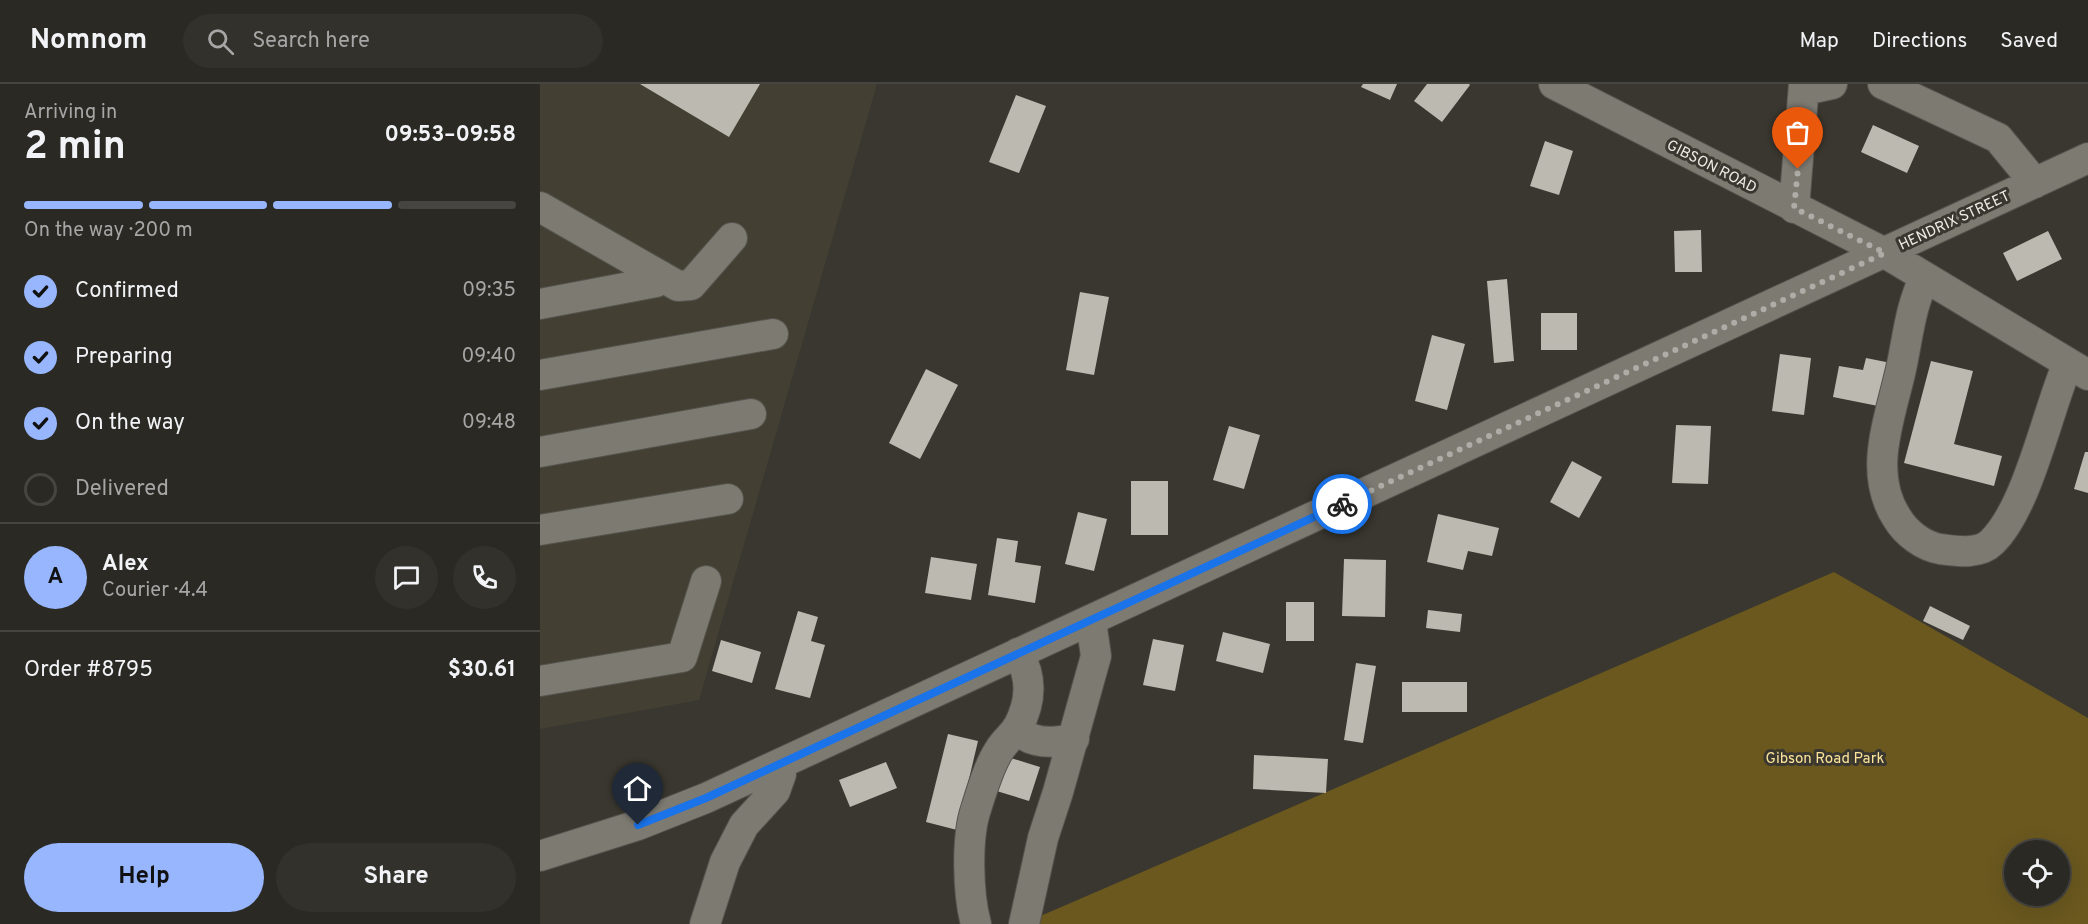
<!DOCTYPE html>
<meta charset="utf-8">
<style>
:root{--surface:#2b2923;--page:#33312b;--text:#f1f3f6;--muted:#a6a6a6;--line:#474541;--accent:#97b6fd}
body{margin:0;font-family:Overpass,sans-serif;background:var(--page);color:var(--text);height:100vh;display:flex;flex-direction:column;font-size:22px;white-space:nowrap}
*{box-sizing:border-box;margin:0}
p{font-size:20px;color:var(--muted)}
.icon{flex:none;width:33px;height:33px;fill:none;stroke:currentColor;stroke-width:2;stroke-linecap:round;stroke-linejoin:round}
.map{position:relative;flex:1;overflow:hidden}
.panel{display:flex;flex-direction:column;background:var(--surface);width:540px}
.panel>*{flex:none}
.tools{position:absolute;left:1464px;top:756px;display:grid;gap:12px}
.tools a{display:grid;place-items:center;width:66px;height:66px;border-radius:50%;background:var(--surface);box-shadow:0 6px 24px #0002,0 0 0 2px var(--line);font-size:30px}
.pin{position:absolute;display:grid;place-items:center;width:51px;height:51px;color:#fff;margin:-62px -26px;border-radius:50% 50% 50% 0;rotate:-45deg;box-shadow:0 0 6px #0007}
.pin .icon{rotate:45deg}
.courier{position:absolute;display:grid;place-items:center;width:60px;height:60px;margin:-30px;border:4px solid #1a73e8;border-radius:50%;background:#fff;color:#222;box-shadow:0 2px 8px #0007}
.overview em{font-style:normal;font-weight:700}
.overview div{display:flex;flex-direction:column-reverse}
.overview{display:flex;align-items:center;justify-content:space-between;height:102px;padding:0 24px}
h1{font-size:39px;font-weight:700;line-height:45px}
.bar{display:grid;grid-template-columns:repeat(4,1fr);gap:9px 6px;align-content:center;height:72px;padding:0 24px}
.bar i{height:8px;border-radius:4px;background:var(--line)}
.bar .on{background:var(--accent)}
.bar p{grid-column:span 4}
.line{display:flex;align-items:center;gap:15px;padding:0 24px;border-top:2px solid var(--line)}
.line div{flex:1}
.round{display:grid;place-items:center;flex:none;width:63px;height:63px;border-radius:32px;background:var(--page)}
ol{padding:0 24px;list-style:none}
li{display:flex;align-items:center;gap:18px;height:66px}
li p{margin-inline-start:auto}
li .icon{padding:6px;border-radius:50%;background:var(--accent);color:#111;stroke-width:4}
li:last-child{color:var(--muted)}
li i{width:33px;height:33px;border:3px solid var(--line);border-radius:50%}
.cta{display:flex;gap:12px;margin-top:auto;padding:12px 24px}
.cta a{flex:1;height:69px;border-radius:36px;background:var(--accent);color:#111;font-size:24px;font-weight:700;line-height:69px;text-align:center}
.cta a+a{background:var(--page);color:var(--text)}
header{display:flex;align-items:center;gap:36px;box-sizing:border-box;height:84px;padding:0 30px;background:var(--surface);border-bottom:2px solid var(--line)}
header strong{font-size:28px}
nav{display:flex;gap:33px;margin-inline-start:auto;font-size:21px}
.search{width:420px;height:54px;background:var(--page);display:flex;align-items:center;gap:15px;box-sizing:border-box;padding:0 21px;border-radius:33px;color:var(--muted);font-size:22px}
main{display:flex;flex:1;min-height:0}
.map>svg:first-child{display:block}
</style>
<header>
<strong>Nomnom</strong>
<div class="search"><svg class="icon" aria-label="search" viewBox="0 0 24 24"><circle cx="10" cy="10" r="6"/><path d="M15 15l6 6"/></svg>Search here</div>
<nav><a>Map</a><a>Directions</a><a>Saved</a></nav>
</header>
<main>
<section class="panel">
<div class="overview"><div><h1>2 min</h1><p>Arriving in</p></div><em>09:53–09:58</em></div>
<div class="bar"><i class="on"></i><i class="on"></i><i class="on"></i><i></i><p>On the way · 200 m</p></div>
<ol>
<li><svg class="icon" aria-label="check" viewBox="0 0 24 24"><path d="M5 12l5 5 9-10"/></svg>Confirmed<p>09:35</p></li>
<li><svg class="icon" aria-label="check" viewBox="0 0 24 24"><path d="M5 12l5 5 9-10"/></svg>Preparing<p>09:40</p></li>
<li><svg class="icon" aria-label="check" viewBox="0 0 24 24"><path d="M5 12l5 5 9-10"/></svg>On the way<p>09:48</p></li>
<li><i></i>Delivered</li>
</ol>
<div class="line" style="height:108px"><b class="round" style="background:var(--accent);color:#111">A</b><div><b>Alex</b><p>Courier · 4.4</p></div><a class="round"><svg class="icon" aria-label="chat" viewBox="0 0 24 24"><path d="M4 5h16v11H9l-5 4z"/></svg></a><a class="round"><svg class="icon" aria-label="phone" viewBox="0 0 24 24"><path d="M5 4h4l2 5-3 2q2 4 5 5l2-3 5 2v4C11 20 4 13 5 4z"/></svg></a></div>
<div class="line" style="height:78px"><div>Order #8795</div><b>$30.61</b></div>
<div class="cta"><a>Help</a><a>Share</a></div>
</section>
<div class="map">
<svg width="1548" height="840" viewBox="0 0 1548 840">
<rect width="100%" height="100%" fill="#39372f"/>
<!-- built -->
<path fill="#434033" d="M 0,0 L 337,0 L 159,616 L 0,645 Z"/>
<!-- green -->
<path fill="#6a581f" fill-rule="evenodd" d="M 1294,488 L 1548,634 L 1548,840 L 482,840 ZM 1474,766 L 1520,766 L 1520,812 L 1474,812 Z"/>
<!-- building -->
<path fill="#bcb9b0" d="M 100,0 L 220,0 L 189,53 Z
M 823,0 L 857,0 L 850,16 L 821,3 Z
M 887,0 L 929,0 L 930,1 L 902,38 L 874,17 Z
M 476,11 L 506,22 L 479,89 L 449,78 Z
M 1333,41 L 1379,62 L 1367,89 L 1321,68 Z
M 1005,57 L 1033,67 L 1019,111 L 990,102 Z
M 1161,146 L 1162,188 L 1135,188 L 1134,147 Z
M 1508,147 L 1522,175 L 1477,197 L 1463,169 Z
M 967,195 L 974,277 L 954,279 L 947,197 Z
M 540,208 L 569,213 L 554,291 L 526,286 Z
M 1001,229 L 1037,229 L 1037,266 L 1001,266 Z
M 892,251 L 925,260 L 907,326 L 875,317 Z
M 1240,270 L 1271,274 L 1264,331 L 1232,327 Z
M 1326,274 L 1351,279 L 1343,323 L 1293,313 L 1299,282 L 1323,286 Z
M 1391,277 L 1433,287 L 1414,360 L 1462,372 L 1454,402 L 1364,379 Z
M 386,285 L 418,301 L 380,375 L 349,359 Z
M 1136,341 L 1171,342 L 1168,400 L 1132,399 Z
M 689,342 L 720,351 L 704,405 L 673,396 Z
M 1545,368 L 1548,368 L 1548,409 L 1534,405 Z
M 1032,377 L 1062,393 L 1039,434 L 1010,418 Z
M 591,397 L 628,397 L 628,451 L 591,451 Z
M 538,428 L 567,435 L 554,487 L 525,480 Z
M 898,430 L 959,444 L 952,472 L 928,467 L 923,486 L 887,478 Z
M 457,454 L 478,457 L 475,478 L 501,482 L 495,519 L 448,511 Z
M 391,473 L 437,480 L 431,516 L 385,509 Z
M 804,475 L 846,476 L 845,533 L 802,532 Z
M 746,518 L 774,518 L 774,557 L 746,557 Z
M 1390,522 L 1430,542 L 1423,556 L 1383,537 Z
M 888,526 L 922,530 L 920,548 L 886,544 Z
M 258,527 L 278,533 L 271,557 L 285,561 L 270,614 L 235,605 Z
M 683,548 L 730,560 L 723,589 L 676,577 Z
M 613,555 L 644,561 L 635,607 L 603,601 Z
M 181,556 L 221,568 L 212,599 L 172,587 Z
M 816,579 L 836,582 L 823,659 L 804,656 Z
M 862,598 L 927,598 L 927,628 L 862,628 Z
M 408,650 L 438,657 L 417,746 L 386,738 Z
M 461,671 L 500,683 L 489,717 L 450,705 Z
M 714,671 L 788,675 L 786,709 L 713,705 Z
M 346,678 L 357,704 L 310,723 L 299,696 Z"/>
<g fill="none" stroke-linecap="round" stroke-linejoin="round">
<defs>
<path id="minor" d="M 1014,0 L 1345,169 L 1548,291
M 1343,0 L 1458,54 L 1495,99
M 1264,6 L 1292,0
M 0,123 L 138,202 L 151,201 L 192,154
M 1254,124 L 1264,0
M 1385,193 C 1370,223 1368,253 1361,285 C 1350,335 1327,388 1357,434 C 1366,449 1383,462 1400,465 C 1417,467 1439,471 1452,458 C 1488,423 1507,328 1528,279
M 0,220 L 116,198 L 121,192
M 0,291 L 233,250
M 0,368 L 211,330
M 0,446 L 188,415
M 0,597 L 142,573 L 166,497
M 477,644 C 490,661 515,659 534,655
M 0,772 L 98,741 L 166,714 L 1548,74
M 165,840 L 185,778 L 204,741 L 235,707 L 241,690 L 240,680
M 436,840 C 428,811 426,754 436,725 C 442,706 449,681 460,665 C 465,657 473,651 478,643 C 491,618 493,594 478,569
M 484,840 L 503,754 L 518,708 L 556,572 L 551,537"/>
</defs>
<!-- minor casing -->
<use href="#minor" stroke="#55534d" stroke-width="32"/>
<!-- minor -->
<use href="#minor" stroke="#7d7a72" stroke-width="30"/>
</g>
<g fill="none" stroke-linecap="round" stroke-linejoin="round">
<!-- done -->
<path stroke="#aeaca6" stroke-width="6" stroke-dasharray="0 10.8" d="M 802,420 L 1345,169 L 1254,124 L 1258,85"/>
<!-- route -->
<path stroke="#1a73e8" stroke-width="8" d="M 98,741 L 166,714 L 802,420"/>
</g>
<g text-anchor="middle" stroke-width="6" stroke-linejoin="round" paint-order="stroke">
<!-- street labels -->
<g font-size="15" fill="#edebe6" stroke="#39372f">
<text transform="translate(1172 82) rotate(27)" y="5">GIBSON ROAD</text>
<text transform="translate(1414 136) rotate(-25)" y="5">HENDRIX STREET</text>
</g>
<!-- park labels -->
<g font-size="15" fill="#fbe39a" stroke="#39372f">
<text x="1285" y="679">Gibson Road Park</text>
</g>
</g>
</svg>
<div class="tools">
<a><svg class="icon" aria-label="locate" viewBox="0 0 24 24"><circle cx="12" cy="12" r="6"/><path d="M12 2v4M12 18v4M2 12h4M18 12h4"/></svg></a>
</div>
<div class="pin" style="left:1258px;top:85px;background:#ea580c"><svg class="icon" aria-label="bag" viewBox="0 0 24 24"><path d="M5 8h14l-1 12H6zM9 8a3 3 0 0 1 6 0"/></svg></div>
<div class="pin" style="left:98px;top:741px;background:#1f2937"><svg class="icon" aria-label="home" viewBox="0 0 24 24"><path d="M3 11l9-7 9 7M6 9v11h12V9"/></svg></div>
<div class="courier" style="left:802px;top:420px"><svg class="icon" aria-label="bike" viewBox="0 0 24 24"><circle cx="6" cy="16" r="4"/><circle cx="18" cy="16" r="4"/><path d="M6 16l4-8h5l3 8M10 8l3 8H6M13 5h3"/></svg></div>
</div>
</main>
